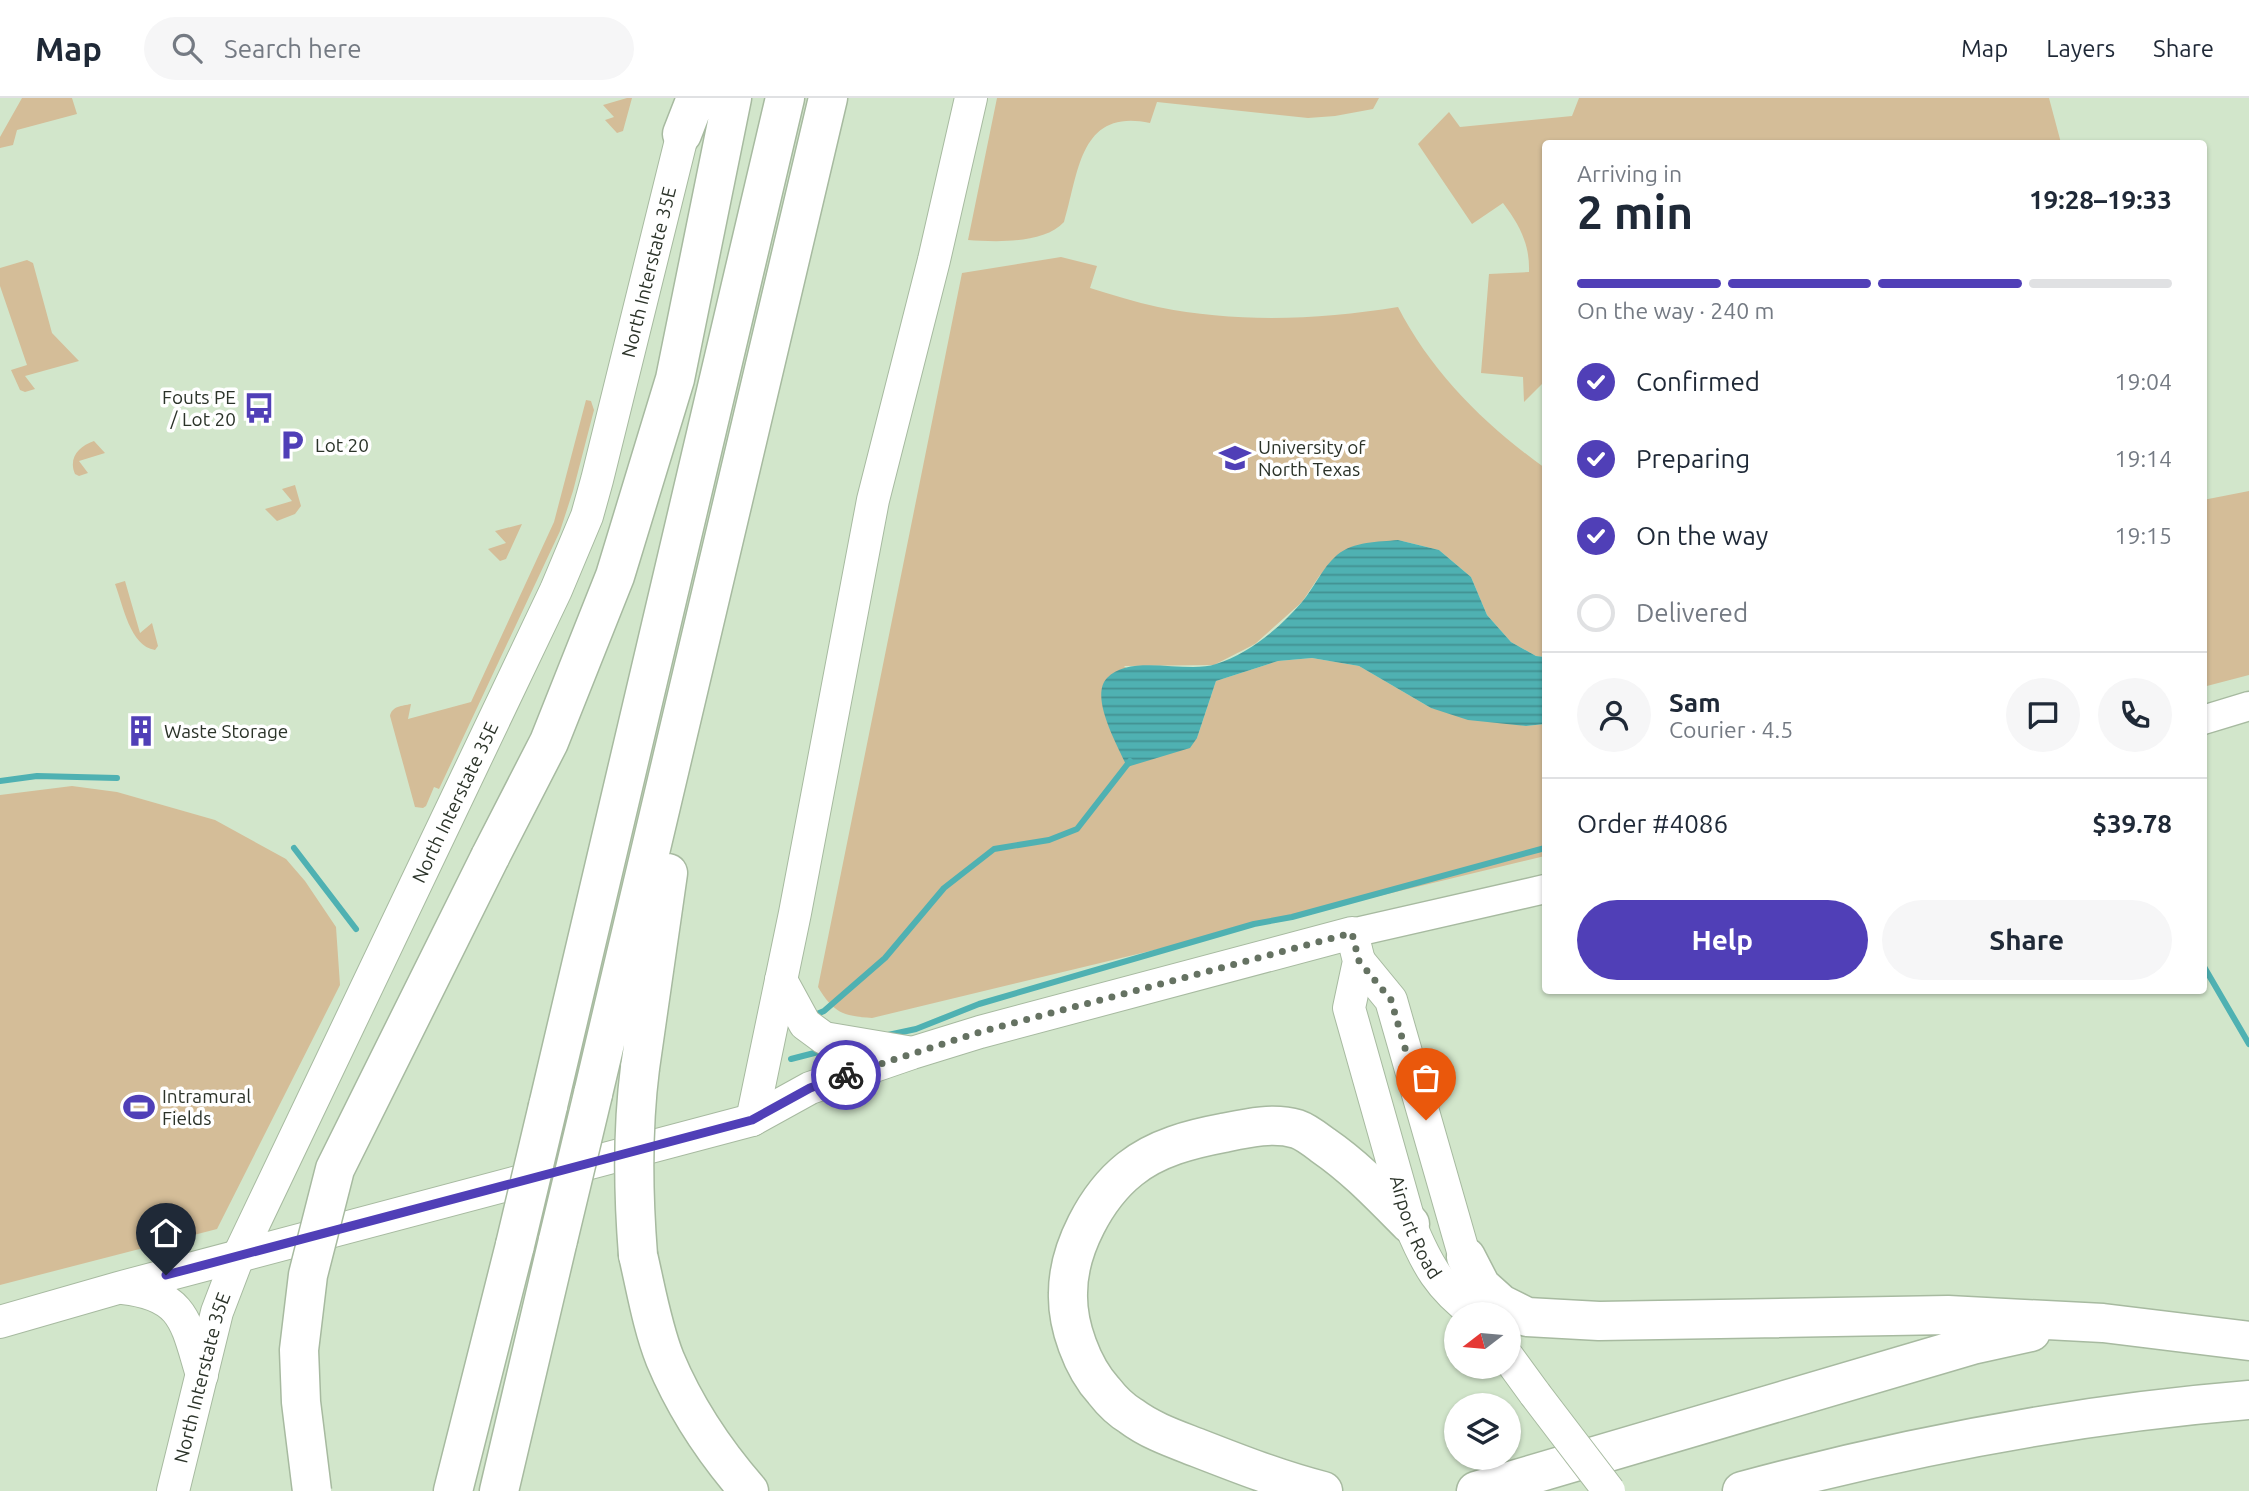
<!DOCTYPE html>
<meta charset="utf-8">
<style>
:root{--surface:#fff;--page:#f6f6f7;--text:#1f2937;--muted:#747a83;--line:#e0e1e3;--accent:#503fb7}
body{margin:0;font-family:Ubuntu,sans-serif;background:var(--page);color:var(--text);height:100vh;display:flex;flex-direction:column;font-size:26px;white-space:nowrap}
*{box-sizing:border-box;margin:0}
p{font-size:23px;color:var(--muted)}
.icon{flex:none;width:38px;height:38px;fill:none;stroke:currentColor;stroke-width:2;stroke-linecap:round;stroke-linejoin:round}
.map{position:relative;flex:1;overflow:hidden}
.sheet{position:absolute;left:1542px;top:42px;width:665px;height:854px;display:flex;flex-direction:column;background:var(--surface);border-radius:7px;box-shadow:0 2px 5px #0004}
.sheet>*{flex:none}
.needle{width:46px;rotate:254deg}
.buttons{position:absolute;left:1444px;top:1204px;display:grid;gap:14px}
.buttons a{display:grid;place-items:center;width:77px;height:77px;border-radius:50%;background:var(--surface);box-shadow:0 2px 5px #0004;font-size:35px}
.pin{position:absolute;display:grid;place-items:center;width:60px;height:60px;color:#fff;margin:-72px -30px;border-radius:50% 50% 50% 0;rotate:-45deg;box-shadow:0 0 7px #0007}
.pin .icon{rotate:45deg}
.courier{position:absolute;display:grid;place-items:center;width:70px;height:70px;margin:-35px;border:5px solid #503fb7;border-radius:50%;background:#fff;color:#222;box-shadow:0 2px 9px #0007}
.headline em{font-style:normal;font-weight:700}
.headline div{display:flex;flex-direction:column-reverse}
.headline{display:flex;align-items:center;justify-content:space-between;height:119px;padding:0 35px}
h1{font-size:46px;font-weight:700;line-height:52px}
.bar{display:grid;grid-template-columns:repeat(4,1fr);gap:10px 7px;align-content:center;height:84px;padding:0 35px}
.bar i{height:9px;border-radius:5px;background:var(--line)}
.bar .current{background:var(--accent)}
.bar p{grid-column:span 4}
.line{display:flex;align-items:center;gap:18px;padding:0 35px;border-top:2px solid var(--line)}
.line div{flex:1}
.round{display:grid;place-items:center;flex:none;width:74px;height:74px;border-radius:37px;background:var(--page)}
ol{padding:0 35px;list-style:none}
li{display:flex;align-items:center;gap:21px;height:77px}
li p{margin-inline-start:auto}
li .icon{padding:7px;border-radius:50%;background:var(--accent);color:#fff;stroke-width:4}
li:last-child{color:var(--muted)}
li i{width:38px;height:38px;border:4px solid var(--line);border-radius:50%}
.primary-button{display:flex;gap:14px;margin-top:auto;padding:14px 35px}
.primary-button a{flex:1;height:80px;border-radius:42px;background:var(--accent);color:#fff;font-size:28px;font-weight:700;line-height:80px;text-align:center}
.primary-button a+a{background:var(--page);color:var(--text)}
header{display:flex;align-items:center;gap:42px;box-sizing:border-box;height:98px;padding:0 35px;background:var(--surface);border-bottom:2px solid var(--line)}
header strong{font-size:33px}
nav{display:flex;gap:38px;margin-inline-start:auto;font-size:24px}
.search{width:490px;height:63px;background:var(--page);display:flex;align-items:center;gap:18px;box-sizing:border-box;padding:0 24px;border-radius:38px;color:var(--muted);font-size:26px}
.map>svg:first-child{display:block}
</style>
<header>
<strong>Map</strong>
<div class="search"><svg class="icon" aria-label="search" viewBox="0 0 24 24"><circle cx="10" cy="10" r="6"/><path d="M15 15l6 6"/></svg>Search here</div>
<nav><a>Map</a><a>Layers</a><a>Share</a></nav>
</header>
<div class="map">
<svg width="2249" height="1393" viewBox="0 0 2249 1393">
<defs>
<pattern id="water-rules" width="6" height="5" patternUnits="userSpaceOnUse" patternTransform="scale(1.75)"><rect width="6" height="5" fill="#4fb1b2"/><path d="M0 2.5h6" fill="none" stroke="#429191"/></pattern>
</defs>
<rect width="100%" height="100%" fill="#d2e6cb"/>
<!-- grass -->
<path fill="#d4bd98" d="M 22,0 L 72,0 L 77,16 L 17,32 L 13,47 L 0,50 L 0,39 Z
M 627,0 L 632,0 L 623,33 L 617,35 L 605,22 L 614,19 L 603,7 Z
M 997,0 L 1379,0 L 1373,11 L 1335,18 L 1308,20 L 1157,4 L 1150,25 C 1079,10 1079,75 1064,124 C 1044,146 996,144 968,142 Z
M 1579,0 L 2049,0 L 2061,45 L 1545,46 L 1545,283 L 1524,304 L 1523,279 L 1481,275 L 1489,176 L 1529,174 C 1530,146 1519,126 1503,105 L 1472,126 L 1418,46 L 1449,14 L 1460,29 L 1572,18 Z
M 1061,159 L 1097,168 L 1090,190 C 1113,197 1135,204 1158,209 C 1237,225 1318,222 1398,209 C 1432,275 1485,327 1545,370 L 1545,559 L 1536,558 L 1511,544 L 1487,517 L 1471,479 L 1439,452 L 1398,442 L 1320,477 L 1302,504 L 1255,546 L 1214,567 L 1124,568 L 1197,640 L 1216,583 L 1278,563 L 1312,560 L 1359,568 L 1431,610 L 1526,628 L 1545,626 L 1545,758 L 872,920 C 842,918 833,914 818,889 L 962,175 Z
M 27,162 L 33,165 L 52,235 L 79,263 L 25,278 L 35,291 L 25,294 L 20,292 L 11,272 L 27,267 L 0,188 L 0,170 Z
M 586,302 L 591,303 L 594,312 L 573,393 L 560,433 L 439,691 L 434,689 L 426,708 L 423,710 L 415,709 L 390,618 C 392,608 402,608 411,606 L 408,621 L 471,604 L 554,424 Z
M 94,343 L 105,355 L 79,363 L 88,375 L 79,378 L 75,376 C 68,360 79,348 94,343 Z
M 295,387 L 301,408 L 295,416 L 277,423 L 265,411 L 292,403 L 282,391 Z
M 2249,393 L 2249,577 L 2203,589 L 2203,402 Z
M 522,426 L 506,461 L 500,463 L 488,451 L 506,445 L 495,433 Z
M 125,483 L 140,535 L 152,525 L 158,548 L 155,552 C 130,548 123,507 115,486 Z
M 72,688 L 117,694 L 215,722 L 286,761 L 305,783 L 336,829 L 340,887 L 217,1131 L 0,1187 L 0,697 Z"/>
<!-- water -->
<path fill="url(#water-rules)" d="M 1398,442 L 1439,452 L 1471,479 L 1487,517 L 1511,544 L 1536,558 L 1545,559 L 1545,626 L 1526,628 L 1468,622 L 1431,610 L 1359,568 L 1312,560 L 1278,563 L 1216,583 L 1197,640 L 1190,650 L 1127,669 C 1118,648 1089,599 1107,580 C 1130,555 1187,576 1216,566 C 1248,556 1280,530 1302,504 C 1314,490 1322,470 1337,457 C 1354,443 1378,444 1398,442 Z"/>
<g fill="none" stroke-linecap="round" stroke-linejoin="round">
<!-- stream -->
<path stroke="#4fb1b2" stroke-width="6" d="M 0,683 L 37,678 L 117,680
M 294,750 L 356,831
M 2203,867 L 2249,946
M 810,919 L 824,913 L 885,860 L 944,790 L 994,751 L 1049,742 L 1077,731 L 1130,663
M 888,937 L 916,931 L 979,906 L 1254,826 L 1292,819 L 1545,750
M 791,961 L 826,952"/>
<defs>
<path id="tertiary" d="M 2203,622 L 2249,608
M 1352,835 L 1545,791"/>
<g id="secondary">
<path d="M 1359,863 L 1391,902 L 1471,1181"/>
<path d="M 781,882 L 805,926 L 824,940 L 907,954"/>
<path d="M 752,1022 L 795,815 L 873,402 L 934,162 L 971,0"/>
<path d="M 123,1190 C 185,1197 186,1225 202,1277"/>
<path id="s1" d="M 0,1224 L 118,1190 L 752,1022 L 810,990 L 912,955 L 980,934 L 1352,835 L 1359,863 L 1349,910 L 1410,1126 C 1427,1167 1439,1189 1475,1216"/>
<path d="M 1508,1259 L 1535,1296"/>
<path id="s2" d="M 173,1393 L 217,1214 L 238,1159 L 556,492 L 587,418 L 597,382 L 688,14"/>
</g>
<path id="motorway" d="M 682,36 L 696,0
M 490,759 L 549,644 L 615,478 L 675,281 L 732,0
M 640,970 L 668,775
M 593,996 L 828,0
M 548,1008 L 785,0
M 638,1157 C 646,1191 652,1228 665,1261 C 685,1309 715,1354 749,1393
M 1466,1159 L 1481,1188 L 1501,1206 L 1527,1219 L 1599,1223 L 1948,1217 L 2103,1225 L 2249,1243
M 453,1393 L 515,1147
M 499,1393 L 558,1142
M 1323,1393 C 1280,1382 1239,1366 1198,1350 C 1175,1341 1151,1333 1131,1318 C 1121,1312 1111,1302 1104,1293 C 1082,1269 1067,1227 1068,1195 C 1068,1151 1096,1098 1130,1071 C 1156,1050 1191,1041 1223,1035 C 1247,1030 1273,1024 1297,1031 C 1306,1034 1316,1042 1324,1048 C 1356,1070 1382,1098 1410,1126
M 1476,1393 L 1972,1247 L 2031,1234
M 1742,1393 C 1909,1348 2077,1316 2249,1302"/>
</defs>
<!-- tertiary casing -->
<use href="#tertiary" stroke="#a7baa0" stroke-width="31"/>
<!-- secondary casing -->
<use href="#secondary" stroke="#a7baa0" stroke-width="34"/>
<!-- motorway casing -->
<use href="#motorway" stroke="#a7baa0" stroke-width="41"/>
<!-- tertiary -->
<use href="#tertiary" stroke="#fff" stroke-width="28"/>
<!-- secondary -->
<use href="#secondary" stroke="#fff" stroke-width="32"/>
<!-- motorway -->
<use href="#motorway" stroke="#fff" stroke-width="38"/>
<defs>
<path id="secondary-bridge" d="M 1535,1296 L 1609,1393"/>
<path id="motorway-bridge" d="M 558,1142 L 593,996
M 515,1147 L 548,1008
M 638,1157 C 633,1094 632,1033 640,970
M 312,1393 L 301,1304 L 299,1252 L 308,1177 L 335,1071 L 490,759"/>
</defs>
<!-- secondary-bridge casing -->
<use href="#secondary-bridge" stroke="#a7baa0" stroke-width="34" stroke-linecap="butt"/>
<!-- motorway-bridge casing -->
<use href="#motorway-bridge" stroke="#a7baa0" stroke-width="41" stroke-linecap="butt"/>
<!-- secondary-bridge -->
<use href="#secondary-bridge" stroke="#fff" stroke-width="32"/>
<!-- motorway-bridge -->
<use href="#motorway-bridge" stroke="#fff" stroke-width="38"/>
</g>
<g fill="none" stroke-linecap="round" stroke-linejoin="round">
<!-- done -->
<path stroke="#657262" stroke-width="7" stroke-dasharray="0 12.6" d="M 846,977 L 980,934 L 1352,835 L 1359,863 L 1391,902 L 1426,1022"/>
<!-- route -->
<path stroke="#503fb7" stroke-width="9" d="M 166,1177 L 752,1022 L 810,990 L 846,977"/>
</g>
<!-- icons -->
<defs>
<symbol id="bus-bare" viewBox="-9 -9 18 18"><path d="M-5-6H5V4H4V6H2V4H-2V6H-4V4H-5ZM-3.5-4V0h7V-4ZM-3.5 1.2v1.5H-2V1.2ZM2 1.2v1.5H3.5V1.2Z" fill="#503fb7" stroke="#fff" stroke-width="2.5" paint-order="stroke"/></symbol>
<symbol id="parking-bare" viewBox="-9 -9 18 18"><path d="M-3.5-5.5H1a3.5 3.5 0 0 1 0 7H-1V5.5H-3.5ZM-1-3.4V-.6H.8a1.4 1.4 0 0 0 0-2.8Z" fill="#503fb7" stroke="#fff" stroke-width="2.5" paint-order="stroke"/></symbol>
<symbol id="university-bare" viewBox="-9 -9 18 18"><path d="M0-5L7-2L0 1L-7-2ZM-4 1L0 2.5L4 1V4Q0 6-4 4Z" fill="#503fb7" stroke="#fff" stroke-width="2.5" paint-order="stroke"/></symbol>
<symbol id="building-bare" viewBox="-9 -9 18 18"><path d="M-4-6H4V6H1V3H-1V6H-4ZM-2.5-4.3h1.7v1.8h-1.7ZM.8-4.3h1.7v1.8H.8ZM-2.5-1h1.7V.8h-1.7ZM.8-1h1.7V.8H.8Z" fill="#503fb7" stroke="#fff" stroke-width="2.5" paint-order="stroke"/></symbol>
<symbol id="stadium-bare" viewBox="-9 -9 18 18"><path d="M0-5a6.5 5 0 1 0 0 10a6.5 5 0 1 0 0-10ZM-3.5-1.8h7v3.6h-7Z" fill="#503fb7" stroke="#fff" stroke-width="2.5" paint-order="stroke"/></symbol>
</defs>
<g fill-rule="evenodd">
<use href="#bus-bare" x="237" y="288" width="44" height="44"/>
<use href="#parking-bare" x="270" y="325" width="44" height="44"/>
<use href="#university-bare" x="1213" y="338" width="44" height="44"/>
<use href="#building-bare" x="119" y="611" width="44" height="44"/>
<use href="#stadium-bare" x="117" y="987" width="44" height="44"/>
</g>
<g text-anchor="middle" stroke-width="7" stroke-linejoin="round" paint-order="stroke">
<!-- street labels -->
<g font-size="19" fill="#2b3329" stroke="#fff">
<text dy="7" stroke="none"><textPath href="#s2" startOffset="1314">North Interstate 35E</textPath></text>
<text dy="7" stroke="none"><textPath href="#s2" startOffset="747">North Interstate 35E</textPath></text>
<text dy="7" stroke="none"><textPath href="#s1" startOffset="1715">Airport Road</textPath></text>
<text dy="7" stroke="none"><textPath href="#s2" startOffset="117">North Interstate 35E</textPath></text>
</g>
<!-- poi labels -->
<g font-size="19" fill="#2b3329" stroke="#fff" text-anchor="start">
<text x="236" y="306" text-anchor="end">Fouts PE<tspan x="236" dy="22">/ Lot 20</tspan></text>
<text x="315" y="354">Lot 20</text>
<text x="1258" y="356">University of<tspan x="1258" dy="22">North Texas</tspan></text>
<text x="164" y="640">Waste Storage</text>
<text x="162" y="1005">Intramural<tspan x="162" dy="22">Fields</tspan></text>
</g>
</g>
</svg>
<div class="buttons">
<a><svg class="needle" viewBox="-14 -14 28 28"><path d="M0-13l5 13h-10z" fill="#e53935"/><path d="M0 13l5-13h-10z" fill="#747a83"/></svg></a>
<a><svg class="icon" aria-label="layers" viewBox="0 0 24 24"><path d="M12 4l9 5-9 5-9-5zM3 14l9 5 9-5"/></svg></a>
</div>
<div class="pin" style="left:1426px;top:1022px;background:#ea580c"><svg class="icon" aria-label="bag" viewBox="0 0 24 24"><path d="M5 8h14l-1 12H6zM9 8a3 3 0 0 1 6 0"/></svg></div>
<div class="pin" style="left:166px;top:1177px;background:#1f2937"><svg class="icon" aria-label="home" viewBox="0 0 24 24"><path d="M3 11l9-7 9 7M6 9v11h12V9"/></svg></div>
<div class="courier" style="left:846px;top:977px"><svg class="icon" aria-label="bike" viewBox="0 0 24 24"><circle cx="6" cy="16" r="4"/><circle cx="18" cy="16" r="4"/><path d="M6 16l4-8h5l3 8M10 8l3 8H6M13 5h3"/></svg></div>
<section class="sheet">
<div class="headline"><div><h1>2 min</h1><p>Arriving in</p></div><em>19:28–19:33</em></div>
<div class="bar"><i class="current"></i><i class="current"></i><i class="current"></i><i></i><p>On the way · 240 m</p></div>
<ol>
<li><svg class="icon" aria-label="check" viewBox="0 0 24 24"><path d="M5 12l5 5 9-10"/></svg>Confirmed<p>19:04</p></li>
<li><svg class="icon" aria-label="check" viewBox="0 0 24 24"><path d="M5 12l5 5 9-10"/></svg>Preparing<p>19:14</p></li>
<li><svg class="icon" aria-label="check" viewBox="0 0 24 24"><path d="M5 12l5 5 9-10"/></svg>On the way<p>19:15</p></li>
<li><i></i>Delivered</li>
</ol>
<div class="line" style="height:126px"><a class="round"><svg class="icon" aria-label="person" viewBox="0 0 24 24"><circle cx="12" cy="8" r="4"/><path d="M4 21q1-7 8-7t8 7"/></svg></a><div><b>Sam</b><p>Courier · 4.5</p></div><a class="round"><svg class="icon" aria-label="chat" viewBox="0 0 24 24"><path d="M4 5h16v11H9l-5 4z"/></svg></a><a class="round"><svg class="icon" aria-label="phone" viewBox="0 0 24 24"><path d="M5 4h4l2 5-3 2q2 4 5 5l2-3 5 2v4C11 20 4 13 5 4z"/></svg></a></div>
<div class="line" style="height:91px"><div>Order #4086</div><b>$39.78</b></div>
<div class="primary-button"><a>Help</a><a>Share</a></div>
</section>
</div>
